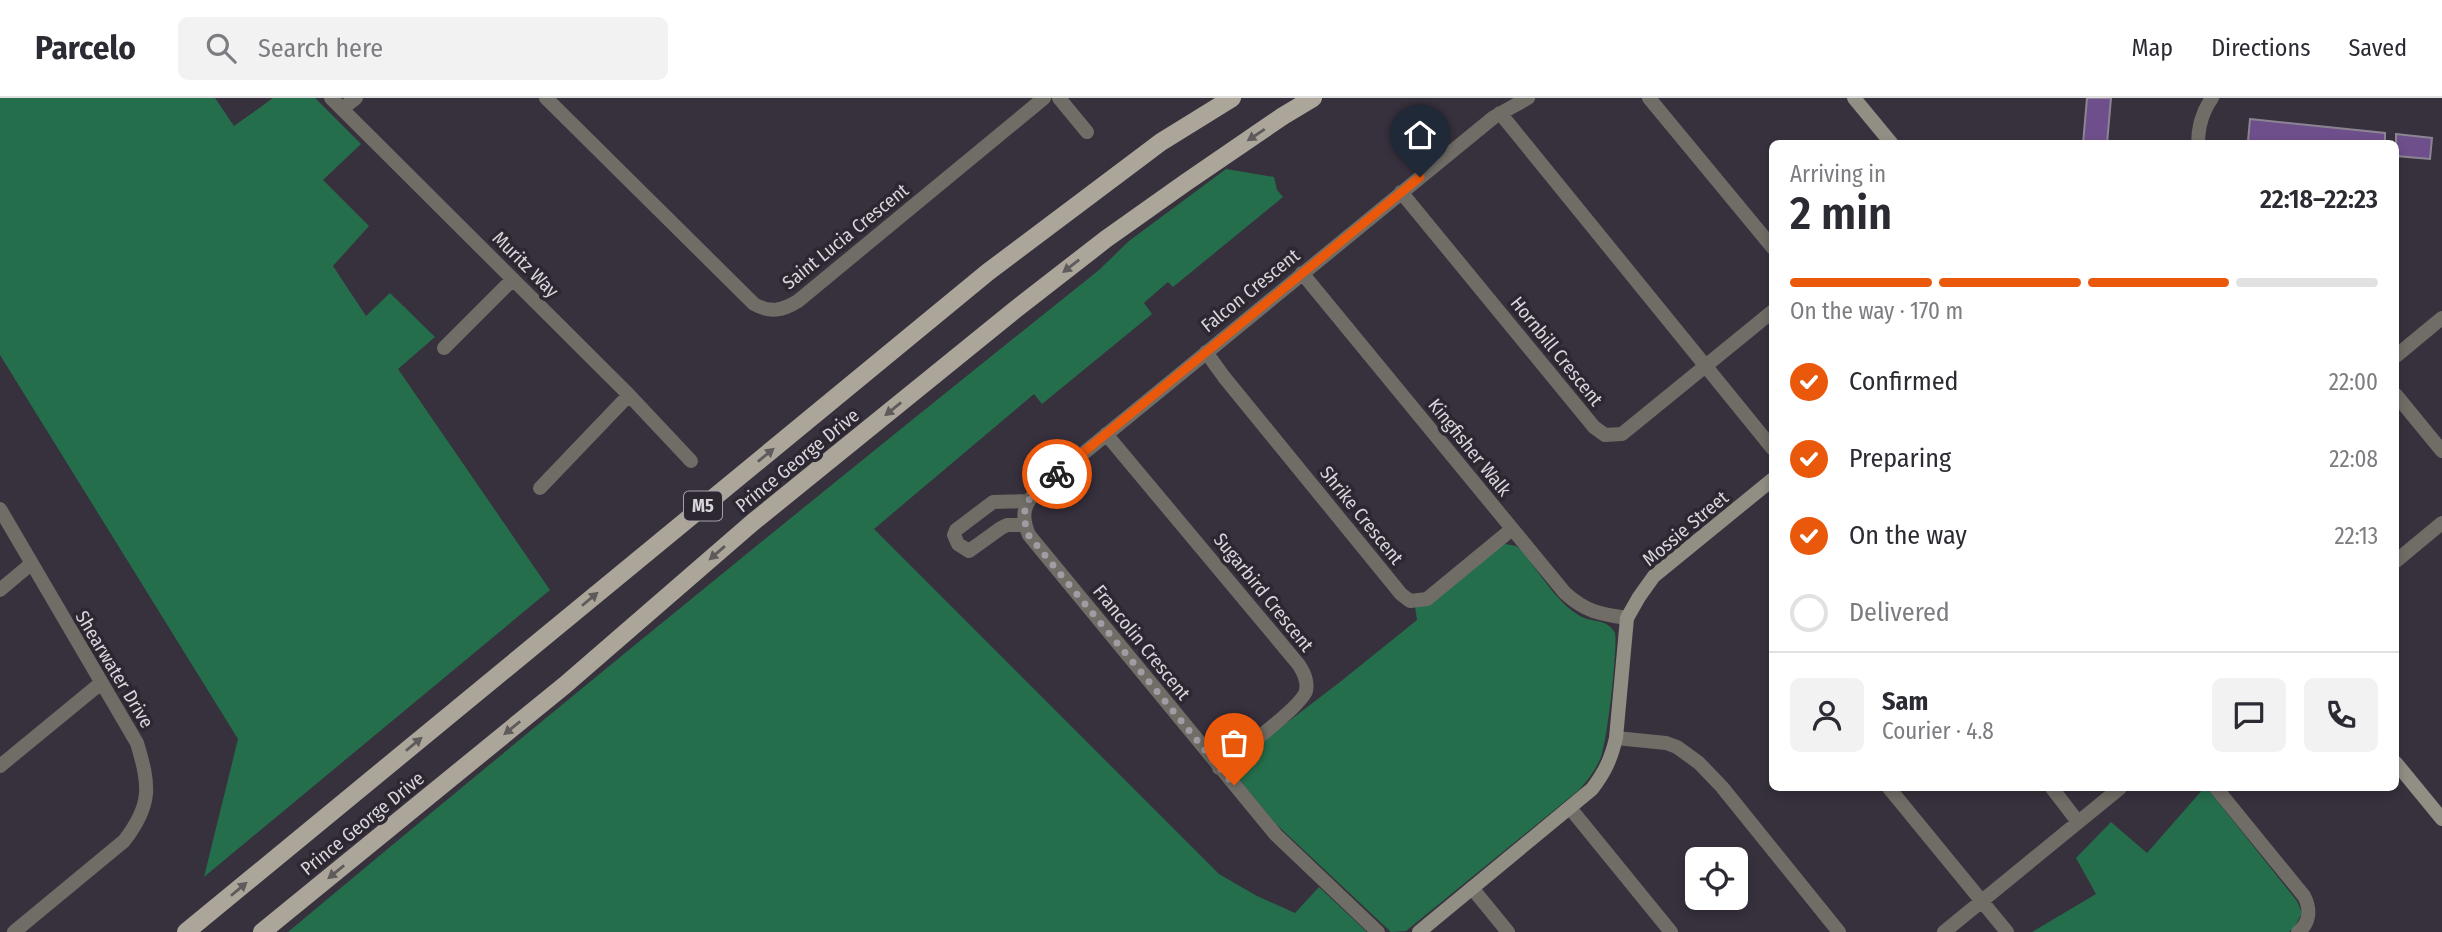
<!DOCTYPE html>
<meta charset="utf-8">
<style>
:root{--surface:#fff;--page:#f2f2f3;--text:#2b2b33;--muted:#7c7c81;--line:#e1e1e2;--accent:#ea580c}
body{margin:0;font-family:"Fira Sans Condensed",sans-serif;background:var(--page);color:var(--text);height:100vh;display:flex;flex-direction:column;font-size:26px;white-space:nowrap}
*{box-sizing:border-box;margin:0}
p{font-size:23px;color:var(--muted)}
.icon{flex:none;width:38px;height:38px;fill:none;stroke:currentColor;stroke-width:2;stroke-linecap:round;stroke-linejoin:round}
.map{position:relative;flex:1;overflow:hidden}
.panel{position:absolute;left:1769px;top:42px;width:630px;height:651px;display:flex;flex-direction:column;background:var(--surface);border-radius:10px;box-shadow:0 4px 10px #0003}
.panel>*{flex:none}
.tools{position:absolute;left:1685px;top:749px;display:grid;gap:14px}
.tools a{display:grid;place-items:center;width:63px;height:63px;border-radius:10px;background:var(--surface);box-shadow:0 4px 10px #0003;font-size:35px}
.pin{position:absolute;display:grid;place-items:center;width:60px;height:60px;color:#fff;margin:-72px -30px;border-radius:50% 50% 50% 0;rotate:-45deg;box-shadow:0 0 7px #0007}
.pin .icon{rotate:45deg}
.courier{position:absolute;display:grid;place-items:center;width:70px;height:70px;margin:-35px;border:5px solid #ea580c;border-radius:50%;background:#fff;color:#222;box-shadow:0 2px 9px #0007}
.head em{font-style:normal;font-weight:600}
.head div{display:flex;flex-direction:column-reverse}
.head{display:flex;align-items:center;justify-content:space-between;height:119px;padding:0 21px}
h1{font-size:46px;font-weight:600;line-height:52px}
.bar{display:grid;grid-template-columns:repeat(4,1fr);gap:10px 7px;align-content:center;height:84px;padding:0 21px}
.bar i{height:9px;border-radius:5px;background:var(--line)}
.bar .selected{background:var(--accent)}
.bar p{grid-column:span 4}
.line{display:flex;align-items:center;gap:18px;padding:0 21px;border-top:2px solid var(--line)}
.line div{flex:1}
.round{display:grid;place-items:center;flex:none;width:74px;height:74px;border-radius:10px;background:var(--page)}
ol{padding:0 21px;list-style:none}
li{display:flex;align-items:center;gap:21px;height:77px}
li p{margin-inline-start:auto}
li .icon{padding:7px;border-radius:50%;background:var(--accent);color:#fff;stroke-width:4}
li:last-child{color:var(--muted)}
li i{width:38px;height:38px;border:4px solid var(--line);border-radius:50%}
header{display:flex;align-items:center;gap:42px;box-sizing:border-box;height:98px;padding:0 35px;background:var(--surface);border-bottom:2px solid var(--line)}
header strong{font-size:33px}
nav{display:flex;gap:38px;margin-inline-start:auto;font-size:24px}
.search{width:490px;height:63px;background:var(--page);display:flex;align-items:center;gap:18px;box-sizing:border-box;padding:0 24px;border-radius:10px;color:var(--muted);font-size:26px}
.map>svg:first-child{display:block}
</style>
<header>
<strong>Parcelo</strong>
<div class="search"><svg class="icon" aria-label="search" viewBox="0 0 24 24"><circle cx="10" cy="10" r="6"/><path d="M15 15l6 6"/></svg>Search here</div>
<nav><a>Map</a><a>Directions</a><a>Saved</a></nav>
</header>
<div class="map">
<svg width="2442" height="834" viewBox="0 0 2442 834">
<rect width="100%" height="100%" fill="#37313d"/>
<!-- green -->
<path fill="#246e4c" d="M 0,0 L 215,0 L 234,28 L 273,0 L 315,0 L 361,46 L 323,82 L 369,128 L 333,168 L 366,218 L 390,195 L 435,239 L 398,271 L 550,492 L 204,779 L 238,641 L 0,257 Z
M 1226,71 L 1274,79 L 1277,92 L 1283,99 L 1173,189 L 1168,184 L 1146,203 L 1144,205 L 1152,216 L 1042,306 L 1034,296 L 874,431 L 1219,776 L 1257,798 L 1295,815 L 1319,789 L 1367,834 L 288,834 C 556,610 826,390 1099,172 L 1129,143 Z
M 1505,446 L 1516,448 L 1521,452 C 1537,471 1556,503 1577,516 C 1590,526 1607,519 1615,535 C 1618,550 1607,644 1601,659 C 1596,671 1589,681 1580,691 L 1406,833 L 1391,834 L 1276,726 L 1238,680 L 1237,667 L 1242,659 L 1340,584 L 1417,522 L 1415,508 L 1500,447 Z
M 2204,690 L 2207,690 L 2297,803 L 2302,815 L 2295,828 L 2289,834 L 2032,834 L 2096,796 L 2076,760 L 2111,724 L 2147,755 Z"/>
<!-- building -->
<path fill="#6f4f8b" stroke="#8b8492" stroke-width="2" d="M 2087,0 L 2111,0 L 2107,46 L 2083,46 Z
M 2250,21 L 2385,35 L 2385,46 L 2276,46 L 2248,43 Z
M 2396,36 L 2432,40 L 2430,61 L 2396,58 Z"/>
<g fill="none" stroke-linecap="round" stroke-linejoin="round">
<!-- street -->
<path stroke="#706d67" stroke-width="14" d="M 331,0 L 629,297 L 691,363
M 546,0 L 754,206 C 770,215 782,213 798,203 L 1044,0
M 1059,0 L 1087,34
M 1649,0 L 1773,150
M 342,11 L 356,0
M 1500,15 L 1773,351
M 2198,46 C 2198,28 2202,14 2212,0
M 1401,94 L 1594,329 L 1605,337 L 1622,336 L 1773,213
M 1302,175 L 1565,495 C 1586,514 1600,516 1627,520
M 444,250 L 513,181
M 1206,254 L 1224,279 L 1401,496 L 1410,503 L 1427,501 L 1512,431
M 2396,258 L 2442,220
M 2396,297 L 2442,353
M 1106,336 L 1299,567 C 1304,575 1308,583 1306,593 C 1302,608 1235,658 1219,670
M 540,390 L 629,297
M 0,411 L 137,645 C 150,688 152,707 124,743 L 14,834
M 1025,427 L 1007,427 L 1001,430 L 969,453 L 958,446 L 954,437 L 956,432 L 993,404 L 1028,403
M 2396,463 L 2442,425
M 0,492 L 31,466
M 1616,640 L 1666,645 L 1677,649 L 1699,665 L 1722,689 L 1839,834
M 0,668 L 101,585
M 1889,690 L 2007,834
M 2052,690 L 2078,724
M 2216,690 L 2304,798 C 2311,811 2310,825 2298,834
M 1570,710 L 1671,834
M 1472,790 L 1508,834
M 1378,834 L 1276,737 L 1029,437 C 1022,420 1022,409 1035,395 L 1494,19 L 1528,0
M 1944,834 L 2120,690"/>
<!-- secondary -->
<path stroke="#918e84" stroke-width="14" d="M 1854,0 L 1892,46
M 2396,665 L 2442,721
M 1419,834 L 1592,691 C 1605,674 1611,661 1616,640 L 1627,520 L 1639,499 L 1654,478 L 1773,381"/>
<!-- primary -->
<path stroke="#aba699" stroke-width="18" d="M 186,834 L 988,174 L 1161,44 L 1232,0
M 262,834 L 565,587 L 752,425 L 1016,211 L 1106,141 L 1185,85 L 1283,18 L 1313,0"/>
</g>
<!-- one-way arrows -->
<defs><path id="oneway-solid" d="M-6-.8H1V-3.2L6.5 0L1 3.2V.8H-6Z" transform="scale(1.75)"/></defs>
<g fill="#5f5a5b">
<use href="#oneway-solid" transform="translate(1256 37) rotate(146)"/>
<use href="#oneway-solid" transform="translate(1071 168) rotate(142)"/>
<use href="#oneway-solid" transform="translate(893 311) rotate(141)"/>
<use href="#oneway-solid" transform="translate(766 357) rotate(-39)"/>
<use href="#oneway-solid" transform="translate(717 455) rotate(139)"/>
<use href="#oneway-solid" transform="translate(590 501) rotate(-40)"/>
<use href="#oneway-solid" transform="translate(512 630) rotate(141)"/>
<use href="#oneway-solid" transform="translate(414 646) rotate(-40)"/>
<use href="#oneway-solid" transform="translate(336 774) rotate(141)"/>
<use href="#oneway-solid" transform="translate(239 791) rotate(-40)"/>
</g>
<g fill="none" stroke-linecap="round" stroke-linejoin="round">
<!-- done -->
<path stroke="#a09ca4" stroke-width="7" stroke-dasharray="0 12.6" d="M 1057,376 C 1033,396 1016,404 1029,438 L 1234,687"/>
<!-- route -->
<path stroke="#ea580c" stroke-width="9" d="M 1057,376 L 1420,79"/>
</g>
<g text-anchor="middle" stroke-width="7" stroke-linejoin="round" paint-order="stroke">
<!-- shield labels -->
<rect fill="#2d2732" stroke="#a5a1a9" stroke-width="2" x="684" y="393.5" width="38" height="29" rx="5"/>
<g font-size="18" font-weight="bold" fill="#d8d5dc">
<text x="703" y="414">M5</text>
</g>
<!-- street labels -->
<g font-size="19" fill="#d8d5dc" stroke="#2d2732">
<text transform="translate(845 138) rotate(-39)" y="7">Saint Lucia Crescent</text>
<text transform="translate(526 166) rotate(45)" y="7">Muritz Way</text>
<text transform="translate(1250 192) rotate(-39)" y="7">Falcon Crescent</text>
<text transform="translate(1557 253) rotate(51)" y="7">Hornbill Crescent</text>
<text transform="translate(1470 349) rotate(51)" y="7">Kingfisher Walk</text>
<text transform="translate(797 362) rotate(-39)" y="7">Prince George Drive</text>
<text transform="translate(1362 417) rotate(51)" y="7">Shrike Crescent</text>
<text transform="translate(1685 430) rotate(-40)" y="7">Mossie Street</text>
<text transform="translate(1264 494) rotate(51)" y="7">Sugarbird Crescent</text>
<text transform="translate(1142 544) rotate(51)" y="7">Francolin Crescent</text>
<text transform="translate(115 571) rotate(59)" y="7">Shearwater Drive</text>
<text transform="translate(362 725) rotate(-39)" y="7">Prince George Drive</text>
</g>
</g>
</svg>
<div class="tools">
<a><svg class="icon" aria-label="locate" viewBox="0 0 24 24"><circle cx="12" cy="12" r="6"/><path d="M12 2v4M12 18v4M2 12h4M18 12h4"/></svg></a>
</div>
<div class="pin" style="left:1234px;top:687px;background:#ea580c"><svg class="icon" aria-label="bag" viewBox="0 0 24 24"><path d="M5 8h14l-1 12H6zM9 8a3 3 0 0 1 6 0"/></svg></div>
<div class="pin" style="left:1420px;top:79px;background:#1f2937"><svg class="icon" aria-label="home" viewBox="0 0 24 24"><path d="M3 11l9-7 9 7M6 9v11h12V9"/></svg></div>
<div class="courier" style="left:1057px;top:376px"><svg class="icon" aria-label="bike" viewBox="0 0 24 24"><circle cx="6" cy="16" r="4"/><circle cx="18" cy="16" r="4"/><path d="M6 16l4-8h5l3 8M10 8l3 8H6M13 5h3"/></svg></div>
<section class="panel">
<div class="head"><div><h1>2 min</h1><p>Arriving in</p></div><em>22:18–22:23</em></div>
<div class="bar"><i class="selected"></i><i class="selected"></i><i class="selected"></i><i></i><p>On the way · 170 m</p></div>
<ol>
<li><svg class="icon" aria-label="check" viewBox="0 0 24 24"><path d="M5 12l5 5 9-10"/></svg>Confirmed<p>22:00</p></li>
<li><svg class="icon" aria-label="check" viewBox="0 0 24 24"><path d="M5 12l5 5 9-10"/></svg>Preparing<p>22:08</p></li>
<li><svg class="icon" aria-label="check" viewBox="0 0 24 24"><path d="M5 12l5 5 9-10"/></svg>On the way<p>22:13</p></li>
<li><i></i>Delivered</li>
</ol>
<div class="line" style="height:126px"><a class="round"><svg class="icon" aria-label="person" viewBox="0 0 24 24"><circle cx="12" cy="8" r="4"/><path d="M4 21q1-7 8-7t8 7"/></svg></a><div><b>Sam</b><p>Courier · 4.8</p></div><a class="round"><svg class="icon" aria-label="chat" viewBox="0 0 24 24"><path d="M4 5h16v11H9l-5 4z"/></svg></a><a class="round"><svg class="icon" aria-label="phone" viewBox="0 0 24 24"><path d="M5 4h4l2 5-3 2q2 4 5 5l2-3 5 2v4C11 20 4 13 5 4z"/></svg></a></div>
</section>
</div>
